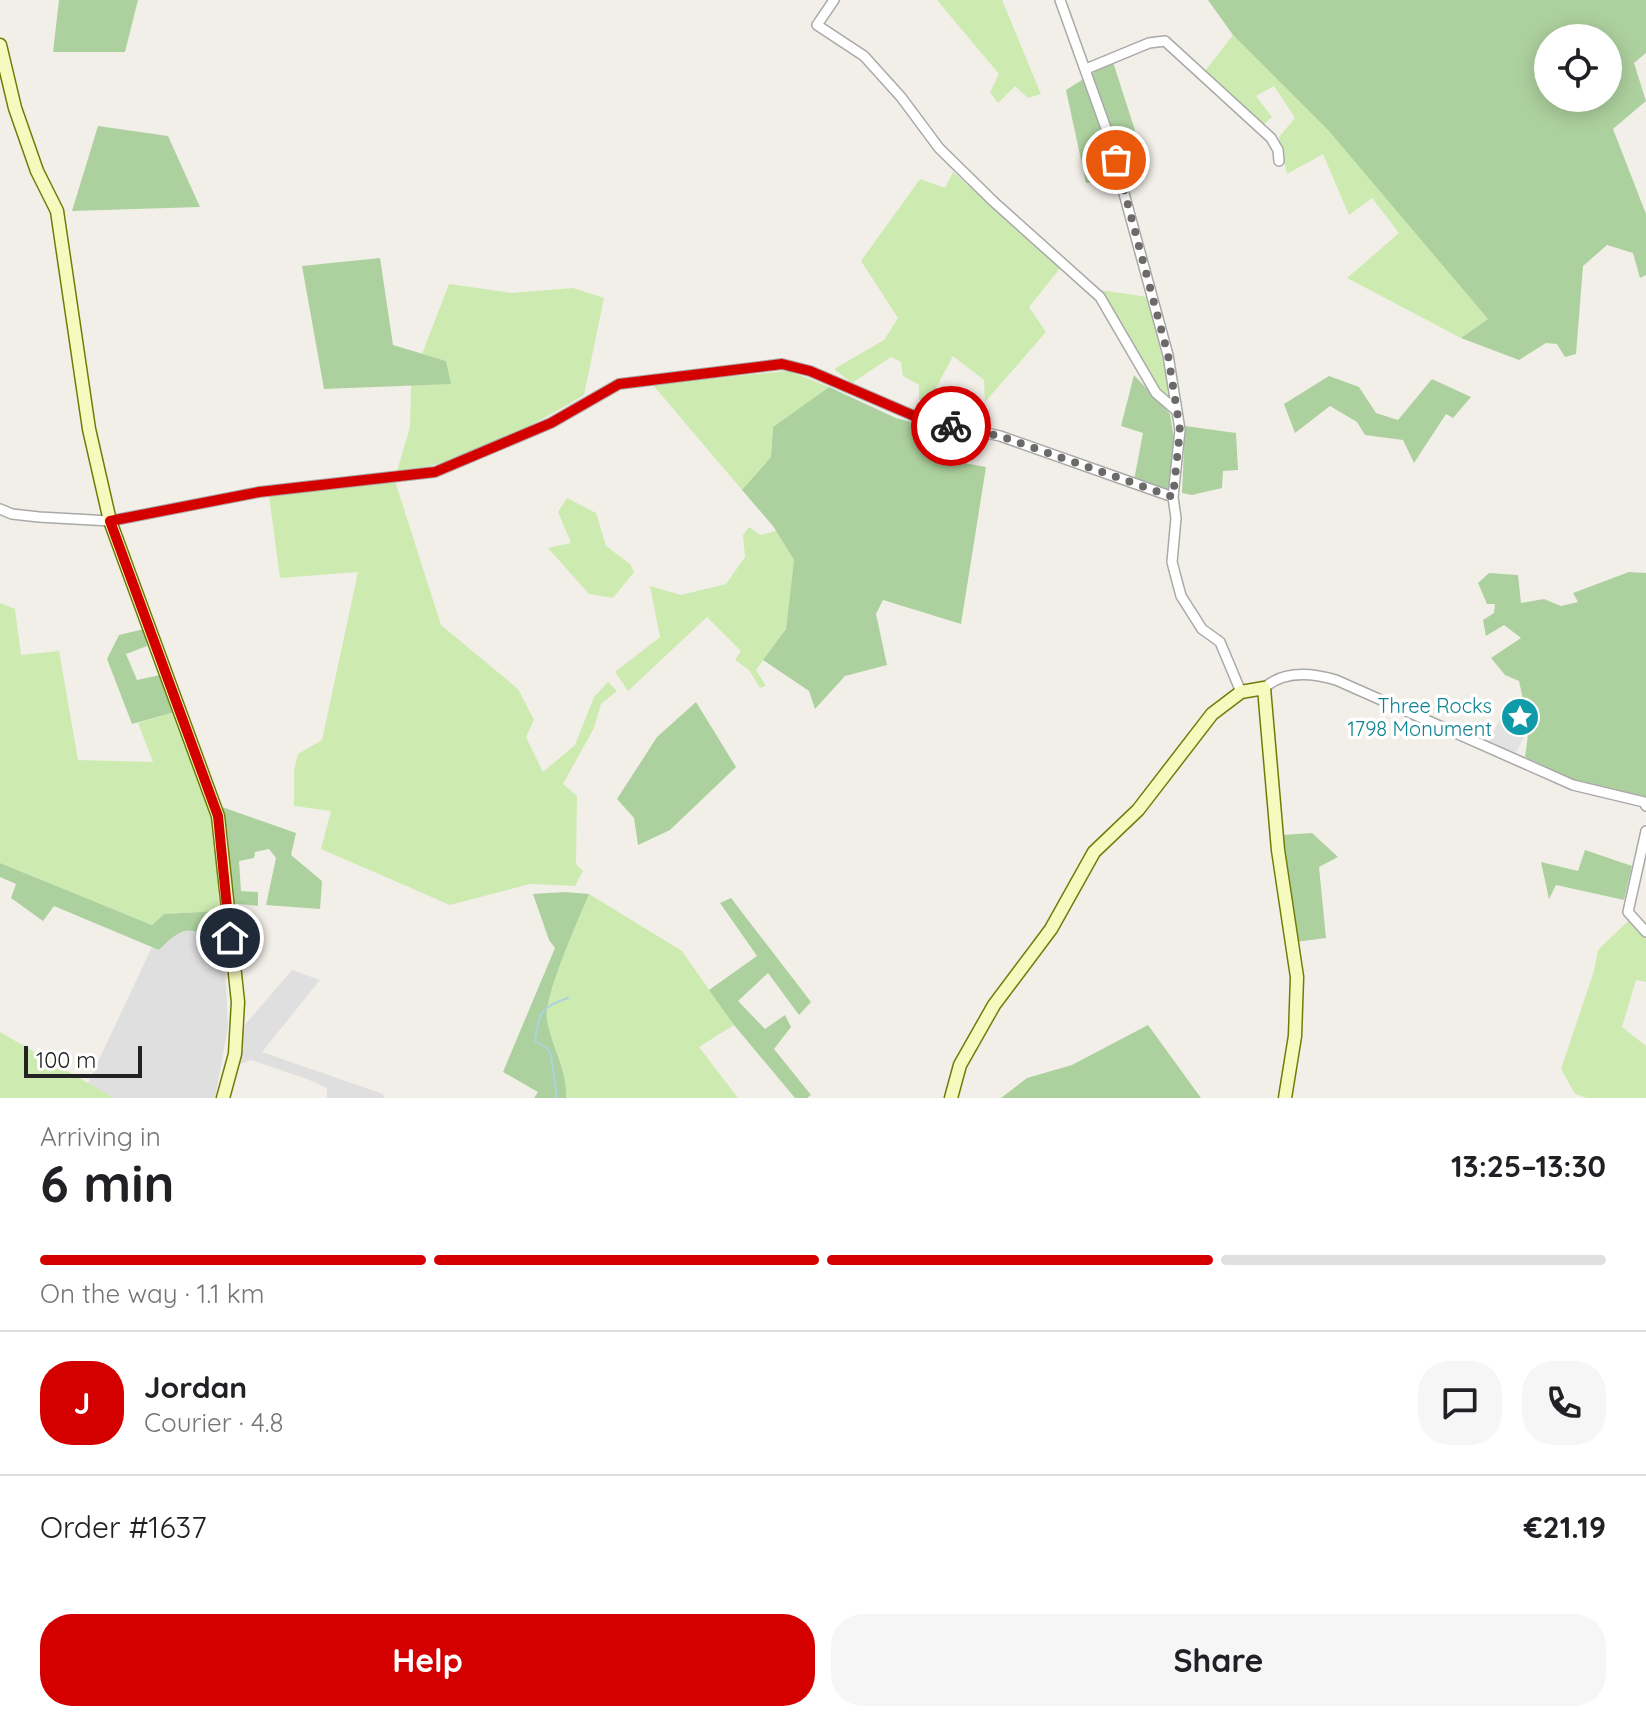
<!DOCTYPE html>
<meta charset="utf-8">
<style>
:root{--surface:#fff;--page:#f6f6f6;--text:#202124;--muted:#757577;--line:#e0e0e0;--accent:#d40000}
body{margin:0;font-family:Quicksand,sans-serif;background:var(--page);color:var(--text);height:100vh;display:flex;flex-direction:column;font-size:30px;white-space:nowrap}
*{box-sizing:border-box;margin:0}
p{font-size:26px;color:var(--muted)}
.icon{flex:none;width:44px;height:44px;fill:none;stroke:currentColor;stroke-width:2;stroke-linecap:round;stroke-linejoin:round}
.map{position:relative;height:1098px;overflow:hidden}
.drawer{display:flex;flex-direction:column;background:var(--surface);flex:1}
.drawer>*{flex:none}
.tools{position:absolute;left:1534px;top:24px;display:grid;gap:16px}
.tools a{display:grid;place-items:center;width:88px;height:88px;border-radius:50%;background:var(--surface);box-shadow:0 4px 20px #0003;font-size:40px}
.scale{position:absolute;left:24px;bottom:20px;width:118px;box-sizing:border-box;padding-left:8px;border:4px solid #222;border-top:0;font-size:22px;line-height:28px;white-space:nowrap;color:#222;-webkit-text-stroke:6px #fff;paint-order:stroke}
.pin{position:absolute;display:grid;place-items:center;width:68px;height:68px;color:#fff;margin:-34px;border:4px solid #fff;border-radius:50%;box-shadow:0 2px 8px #0007}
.courier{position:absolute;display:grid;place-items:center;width:80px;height:80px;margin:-40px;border:6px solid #d40000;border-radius:50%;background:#fff;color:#222;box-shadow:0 2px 10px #0007}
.head em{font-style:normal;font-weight:700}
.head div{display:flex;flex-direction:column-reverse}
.head{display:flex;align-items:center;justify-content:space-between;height:136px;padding:0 40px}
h1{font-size:52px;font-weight:700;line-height:60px}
.bar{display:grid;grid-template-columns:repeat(4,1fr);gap:12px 8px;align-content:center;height:96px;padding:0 40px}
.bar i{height:10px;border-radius:6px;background:var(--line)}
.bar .current{background:var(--accent)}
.bar p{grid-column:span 4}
.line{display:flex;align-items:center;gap:20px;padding:0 40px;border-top:2px solid var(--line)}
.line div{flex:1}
.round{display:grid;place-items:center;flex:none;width:84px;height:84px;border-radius:32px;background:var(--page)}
.primary-button{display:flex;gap:16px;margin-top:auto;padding:16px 40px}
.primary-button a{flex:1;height:92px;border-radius:32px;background:var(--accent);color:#fff;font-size:32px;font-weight:700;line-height:92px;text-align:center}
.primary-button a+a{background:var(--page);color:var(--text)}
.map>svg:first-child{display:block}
</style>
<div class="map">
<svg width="1646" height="1098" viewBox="0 0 1646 1098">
<rect width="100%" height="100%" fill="#f2efe9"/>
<!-- residential -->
<path fill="#e0dfdf" d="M 194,929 L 224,944 L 228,1027 L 215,1098 L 114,1098 L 88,1083 L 152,947 L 159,950 L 177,931 Z
M 292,970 L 320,980 L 262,1052 L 383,1094 L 384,1098 L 327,1098 L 327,1088 L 307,1079 L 251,1060 L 240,1064 L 243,1027 Z"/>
<!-- grass -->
<path fill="#cdebb0" d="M 937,0 L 1002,0 L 1041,94 L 1028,98 L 1015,86 L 998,103 L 990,92 L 999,74 Z
M 1233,35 L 1329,130 L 1488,319 L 1461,338 L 1347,278 L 1399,233 L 1372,198 L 1349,215 L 1323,154 L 1287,174 L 1279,137 L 1295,118 L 1274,86 L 1256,96 L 1272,117 L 1262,126 L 1205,71 Z
M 953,172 L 1061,267 L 1029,307 L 1046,332 L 985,402 L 984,380 L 953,356 L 928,403 L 919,400 L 919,385 L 903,376 L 901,362 L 891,357 L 852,383 L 834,369 L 884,340 L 898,318 L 861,261 L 920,179 L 945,188 Z
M 449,284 L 511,293 L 573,288 L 604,298 L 584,395 C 528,428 462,466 397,471 L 410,427 L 411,385 L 450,384 L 446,361 L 422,354 Z
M 1100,290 L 1148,297 L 1172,401 L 1158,388 Z
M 789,371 L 829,387 L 773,427 L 771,457 L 742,490 L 652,384 Z
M 395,481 L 441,625 L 518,689 L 534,720 L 526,737 L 543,772 L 575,745 L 594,697 L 608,682 L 617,691 L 601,704 L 594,728 L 563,784 L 577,796 L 576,864 L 583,871 L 575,886 L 530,884 L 450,905 L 321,849 L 331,811 L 294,806 L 294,770 L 298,754 L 322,740 L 358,572 L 280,578 L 269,496 L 320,487 Z
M 567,498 L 596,513 L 606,546 L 630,564 L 634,572 L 613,598 L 589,594 L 548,548 L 571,543 L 558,512 Z
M 749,527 L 760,535 L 776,531 L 794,560 L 786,629 L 756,670 L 766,686 L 760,688 L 749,670 L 735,660 L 741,651 L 707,617 L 628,691 L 615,672 L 660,637 L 650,586 L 681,595 L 726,584 L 745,557 L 743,535 Z
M 0,603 L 15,609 L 21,655 L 59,651 L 78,760 L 153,762 L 138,723 L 175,712 L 199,773 L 216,831 L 219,911 L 164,914 L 152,925 L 0,863 Z
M 589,894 L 682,951 L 734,1025 L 699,1047 L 738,1098 L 566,1098 C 568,1070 551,1046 547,1019 C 544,995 579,919 589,894 Z
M 1628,921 L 1646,939 L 1646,982 L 1636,980 L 1622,1027 L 1646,1046 L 1646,1098 L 1587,1098 L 1575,1094 L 1561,1069 L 1594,971 L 1598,950 Z
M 0,1032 L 114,1098 L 0,1098 Z"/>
<!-- forest -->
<path fill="#add19e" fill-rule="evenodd" d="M 59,0 L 138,0 L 125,52 L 53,52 Z
M 1208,0 L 1646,0 L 1646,53 L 1634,63 L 1646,101 L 1613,129 L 1646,214 L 1646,275 L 1640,278 L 1633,253 L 1607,245 L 1583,266 L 1576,354 L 1565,357 L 1557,344 L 1546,343 L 1519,360 L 1461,338 L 1488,319 L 1329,131 L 1233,35 ZM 1608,38 L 1608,98 L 1548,98 L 1548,38 Z
M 1113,62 L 1141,149 L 1124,169 L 1092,74 L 1102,65 Z
M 1085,78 L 1117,179 L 1086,183 L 1066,90 Z
M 98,126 L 168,136 L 200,207 L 72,211 Z
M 380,258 L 393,345 L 446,361 L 451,384 L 324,389 L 302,266 Z
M 1134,375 L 1170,414 L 1174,438 L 1169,490 L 1134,480 L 1143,433 L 1121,426 Z
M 1329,376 L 1359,387 L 1376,413 L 1398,420 L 1432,379 L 1471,397 L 1453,418 L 1446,414 L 1414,463 L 1403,440 L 1365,435 L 1357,422 L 1330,406 L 1295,433 L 1284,404 Z
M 829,387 L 896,418 L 963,436 L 964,463 L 986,467 L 961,624 L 883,600 L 876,614 L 887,665 L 845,676 L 815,709 L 809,691 L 763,660 L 786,629 L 794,560 L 773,526 L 742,490 L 771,457 L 773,427 Z
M 1185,426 L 1236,433 L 1238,470 L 1223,471 L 1222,488 L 1192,495 L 1182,493 Z
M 1629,572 L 1646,573 L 1646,799 L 1575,781 L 1525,757 L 1529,727 L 1519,681 L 1505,675 L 1491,658 L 1521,638 L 1504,625 L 1486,636 L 1483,620 L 1494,613 L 1495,604 L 1487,604 L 1478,583 L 1489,573 L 1518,575 L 1521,603 L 1544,599 L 1561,606 L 1578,602 L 1573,593 Z
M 144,629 L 147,646 L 126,654 L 137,680 L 160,675 L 175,712 L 132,724 L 107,659 L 119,635 Z
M 696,702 L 736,767 L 670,830 L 638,845 L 634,818 L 617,799 L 657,737 Z
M 222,807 L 296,833 L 291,855 L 322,881 L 320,909 L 266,905 L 276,858 L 269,849 L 255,852 L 254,858 L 239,861 L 241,891 L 258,892 L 258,906 L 230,903 L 228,836 Z
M 1312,833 L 1338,857 L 1319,867 L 1326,938 L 1295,942 L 1281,835 Z
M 1585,850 L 1632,866 L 1624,900 L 1556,885 L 1549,899 L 1541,862 L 1578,871 Z
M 0,863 L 152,925 L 164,914 L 219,911 L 224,944 C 192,928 186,922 159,950 L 54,906 L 43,921 L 11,898 L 16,884 L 0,877 Z
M 565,892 L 589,894 C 579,919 544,995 547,1019 C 551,1046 568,1070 566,1098 L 534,1098 L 538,1092 L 503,1072 L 555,948 L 549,940 L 533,894 Z
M 731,898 L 811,1002 L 799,1015 L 768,973 L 738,1001 L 765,1029 L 785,1015 L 791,1027 L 774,1049 L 811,1095 L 807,1098 L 795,1098 L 734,1025 L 709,990 L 757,956 L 720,903 Z
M 1148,1025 L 1201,1098 L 1001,1098 L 1027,1078 L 1072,1065 Z"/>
<!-- parking -->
<path fill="#e2e2e2" d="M 1502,716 L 1528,729 L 1516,753 L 1489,741 Z"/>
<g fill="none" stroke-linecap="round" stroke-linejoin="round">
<!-- stream -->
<path stroke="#aad3df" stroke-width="2" d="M 557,1098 L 551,1055 L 547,1048 L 535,1041 C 540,1011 540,1008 568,998"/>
<defs>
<path id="street" d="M 834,0 L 817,25 L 864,56 L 901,97 L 939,148 L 994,202 L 1100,297 L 1156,393 L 1177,411
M 1060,0 L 1107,131 L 1168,355 L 1180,430 L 1173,497 L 1176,518 L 1172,562 L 1181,596 L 1202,629 L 1220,642 L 1241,692
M 1086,69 L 1149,43 L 1165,41 L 1271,138 L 1278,150 L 1279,161
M 0,509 L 12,514 L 39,517 L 110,521 L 259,492 L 435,472 L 551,423 L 619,384 L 782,364 L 810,371 L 919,418 L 1000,436 L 1173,497
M 1264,688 C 1284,670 1312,673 1336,680 L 1573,785 L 1644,802 L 1646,806
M 1646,831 L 1628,912 L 1646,932"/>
<path id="secondary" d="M 0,45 L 15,108 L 37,171 L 57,211 L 89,429 L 110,521 L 218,816 L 238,1002 L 235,1054 L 223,1098
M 951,1098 L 960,1065 L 994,1005 L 1051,929 L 1094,852 L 1138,810 L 1212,714 L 1241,692 L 1264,688 L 1278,850 L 1297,977 L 1295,1036 L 1285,1098"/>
</defs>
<!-- street casing -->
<use href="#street" stroke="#a9a9a9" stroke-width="12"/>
<!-- secondary casing -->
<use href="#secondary" stroke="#707d05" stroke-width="15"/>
<!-- street -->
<use href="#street" stroke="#fff" stroke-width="9"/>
<!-- secondary -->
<use href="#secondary" stroke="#f7fabf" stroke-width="12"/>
</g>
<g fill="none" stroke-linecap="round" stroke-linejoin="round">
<!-- done -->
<path stroke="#6b6a68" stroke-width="8" stroke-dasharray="0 14.4" d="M 951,426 L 1000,436 L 1173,497 L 1180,430 L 1168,355 L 1116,160"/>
<!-- route -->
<path stroke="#d40000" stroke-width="10" d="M 230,938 L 218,816 L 110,521 L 259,492 L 435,472 L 551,423 L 619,384 L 782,364 L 810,371 L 919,418 L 951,426"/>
</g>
<!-- icons -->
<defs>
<symbol id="sight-disc" viewBox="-11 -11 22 22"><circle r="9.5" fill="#0f9aa8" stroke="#fff"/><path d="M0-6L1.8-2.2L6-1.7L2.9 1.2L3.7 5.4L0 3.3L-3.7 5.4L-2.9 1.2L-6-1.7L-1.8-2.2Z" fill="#fff"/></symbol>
</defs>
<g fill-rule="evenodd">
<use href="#sight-disc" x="1498" y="695" width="44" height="44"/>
</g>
<g text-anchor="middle" stroke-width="7" stroke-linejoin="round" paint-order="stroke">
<!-- culture labels -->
<g font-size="20" fill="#0d838f" stroke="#fff" text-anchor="end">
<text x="1492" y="713">Three Rocks<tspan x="1492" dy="23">1798 Monument</tspan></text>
</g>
</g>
</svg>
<div class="tools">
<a><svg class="icon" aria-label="locate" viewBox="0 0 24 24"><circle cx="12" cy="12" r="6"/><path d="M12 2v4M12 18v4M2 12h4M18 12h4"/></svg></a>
</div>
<div class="scale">100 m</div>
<div class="pin" style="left:1116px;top:160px;background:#ea580c"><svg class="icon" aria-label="bag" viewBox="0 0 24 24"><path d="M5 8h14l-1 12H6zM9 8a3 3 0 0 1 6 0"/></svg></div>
<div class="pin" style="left:230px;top:938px;background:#1f2937"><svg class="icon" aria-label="home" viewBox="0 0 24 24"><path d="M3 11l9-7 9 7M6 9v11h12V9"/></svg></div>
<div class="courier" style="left:951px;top:426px"><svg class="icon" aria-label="bike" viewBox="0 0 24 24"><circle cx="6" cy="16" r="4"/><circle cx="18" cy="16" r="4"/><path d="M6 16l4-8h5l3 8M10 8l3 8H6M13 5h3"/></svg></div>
</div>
<section class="drawer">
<div class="head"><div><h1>6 min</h1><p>Arriving in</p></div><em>13:25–13:30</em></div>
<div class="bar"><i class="current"></i><i class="current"></i><i class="current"></i><i></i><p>On the way · 1.1 km</p></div>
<div class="line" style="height:144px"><b class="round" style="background:var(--accent);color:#fff">J</b><div><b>Jordan</b><p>Courier · 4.8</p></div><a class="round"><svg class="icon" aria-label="chat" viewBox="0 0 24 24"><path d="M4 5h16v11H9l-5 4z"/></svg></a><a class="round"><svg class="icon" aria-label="phone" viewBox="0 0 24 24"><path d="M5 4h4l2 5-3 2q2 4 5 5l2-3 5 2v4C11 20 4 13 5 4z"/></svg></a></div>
<div class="line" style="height:104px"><div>Order #1637</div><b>€21.19</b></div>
<div class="primary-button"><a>Help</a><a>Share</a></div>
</section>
